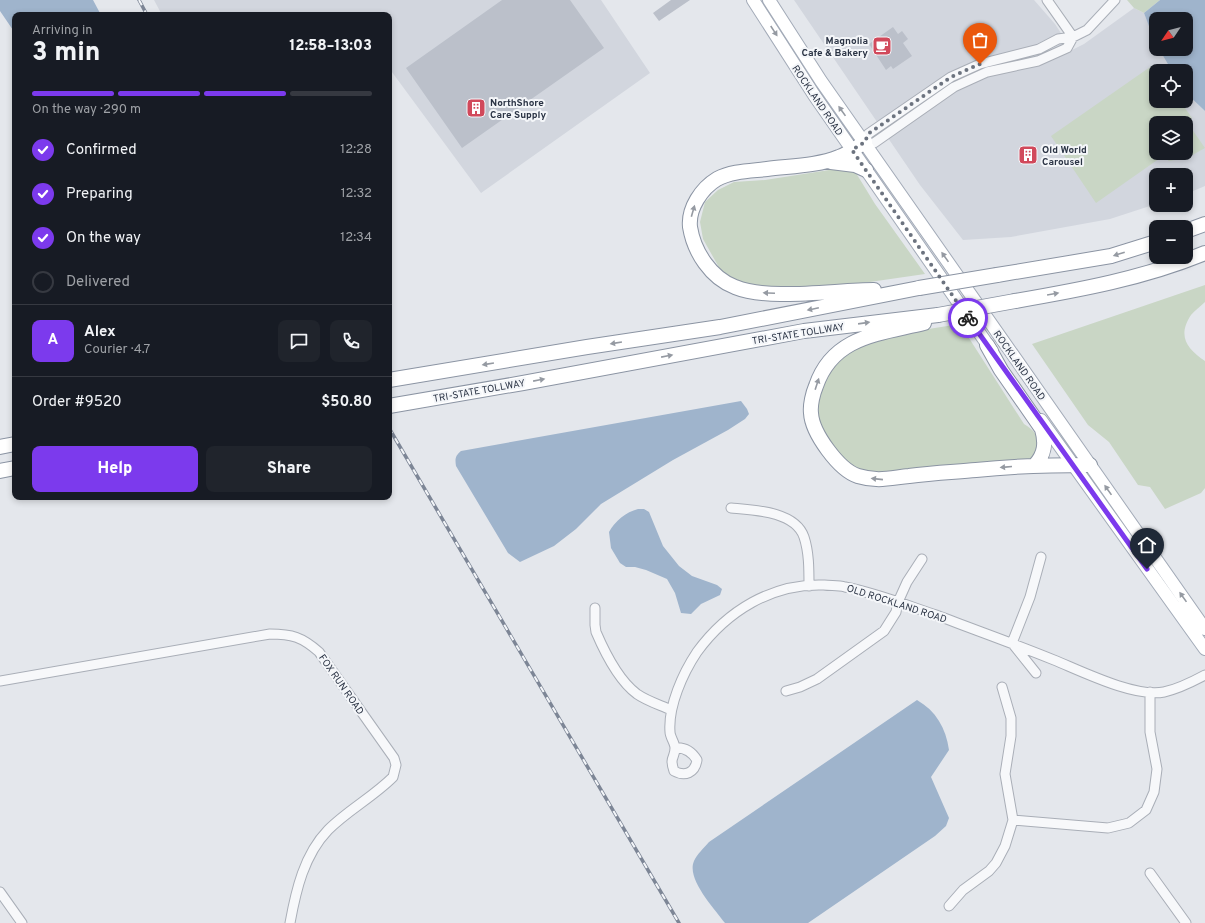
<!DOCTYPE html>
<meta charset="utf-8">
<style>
:root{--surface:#171b24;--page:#20242c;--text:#f1f3f6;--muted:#9ea1a6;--line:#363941;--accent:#7c3aed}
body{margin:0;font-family:Overpass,sans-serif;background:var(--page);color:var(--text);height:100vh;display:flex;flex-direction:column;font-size:15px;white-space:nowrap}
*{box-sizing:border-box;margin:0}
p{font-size:13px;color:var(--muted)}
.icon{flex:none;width:22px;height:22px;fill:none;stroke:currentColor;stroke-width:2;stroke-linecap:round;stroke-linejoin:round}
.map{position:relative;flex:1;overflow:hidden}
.details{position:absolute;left:12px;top:12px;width:380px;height:488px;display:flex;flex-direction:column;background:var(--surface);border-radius:8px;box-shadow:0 2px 6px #0003}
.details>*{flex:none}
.needle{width:26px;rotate:235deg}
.buttons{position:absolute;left:1149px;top:12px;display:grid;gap:8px}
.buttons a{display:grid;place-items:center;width:44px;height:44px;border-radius:8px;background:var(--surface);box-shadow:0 2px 6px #0003;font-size:20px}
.pin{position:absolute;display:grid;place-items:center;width:34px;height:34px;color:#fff;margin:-41px -17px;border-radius:50% 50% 50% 0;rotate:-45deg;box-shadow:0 0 4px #0007}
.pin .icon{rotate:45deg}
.courier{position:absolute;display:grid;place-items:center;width:40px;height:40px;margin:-20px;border:3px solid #7c3aed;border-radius:50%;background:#fff;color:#222;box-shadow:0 1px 5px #0007}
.summary em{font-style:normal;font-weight:800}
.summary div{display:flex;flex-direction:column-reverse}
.summary{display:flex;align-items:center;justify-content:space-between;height:68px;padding:0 20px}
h1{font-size:26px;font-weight:800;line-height:30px}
.bar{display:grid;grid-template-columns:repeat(4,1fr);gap:6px 4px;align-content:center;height:48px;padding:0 20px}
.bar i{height:5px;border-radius:3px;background:var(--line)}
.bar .on{background:var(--accent)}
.bar p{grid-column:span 4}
.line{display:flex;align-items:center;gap:10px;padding:0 20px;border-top:1px solid var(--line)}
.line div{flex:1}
.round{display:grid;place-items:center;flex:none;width:42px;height:42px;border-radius:8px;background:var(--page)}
ol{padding:0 20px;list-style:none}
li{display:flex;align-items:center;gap:12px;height:44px}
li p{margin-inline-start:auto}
li .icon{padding:4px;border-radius:50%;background:var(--accent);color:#fff;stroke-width:4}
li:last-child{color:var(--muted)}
li i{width:22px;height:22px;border:2px solid var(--line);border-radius:50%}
.primary-button{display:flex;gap:8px;margin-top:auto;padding:8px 20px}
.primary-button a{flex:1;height:46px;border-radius:8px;background:var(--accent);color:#fff;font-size:16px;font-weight:800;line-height:46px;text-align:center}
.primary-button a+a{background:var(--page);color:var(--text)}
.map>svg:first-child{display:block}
</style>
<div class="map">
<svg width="1205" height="923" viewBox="0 0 1205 923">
<rect width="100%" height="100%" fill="#e4e7ec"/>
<!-- built -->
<path fill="#d2d6de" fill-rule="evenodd" d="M 154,0 L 601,0 L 650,73 L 481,193 L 389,68 L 389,15 L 162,15 Z
M 794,0 L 1034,0 L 1055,24 L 1072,50 L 1084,44 L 1134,8 L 1144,13 L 1156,43 L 1156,49 L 1159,49 L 1172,71 L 1156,71 L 1156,101 L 1186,101 L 1186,93 L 1205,111 L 1205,186 L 1186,194 L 1186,175 L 1156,175 L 1156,204 L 1110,219 L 1011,237 L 963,240 L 920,185 ZM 1156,123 L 1186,123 L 1186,153 L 1156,153 Z"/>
<!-- green -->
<path fill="#c9d6c5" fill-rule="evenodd" d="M 1127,0 L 1160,0 L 1144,13 L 1134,8 Z
M 1153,65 L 1158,71 L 1156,71 L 1156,101 L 1180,101 L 1192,118 L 1187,122 L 1205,148 L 1187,158 L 1169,161 L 1163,156 L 1096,203 L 1051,136 ZM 1156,123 L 1186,123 L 1186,153 L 1156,153 Z
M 842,168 L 851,168 L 856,173 L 875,204 L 925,274 L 842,286 L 782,289 L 749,287 L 721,271 L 703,239 L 700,222 L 705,202 L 718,190 L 734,182 L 765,180 Z
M 1205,285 L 1205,302 C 1201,306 1195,310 1191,315 C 1177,336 1187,349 1205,361 L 1205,488 L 1201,493 L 1165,509 L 1150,487 L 1138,485 L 1109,442 L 1088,425 L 1032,344 Z
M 960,324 L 1024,424 C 1034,430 1038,435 1040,447 L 1036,454 L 1022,466 L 858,474 L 818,432 L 817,390 L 846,350 L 897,334 Z"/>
<!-- water -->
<path fill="#9fb4cc" d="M 0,0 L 93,0 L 101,15 L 15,15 L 15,33 L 0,11 Z
M 1160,0 L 1205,0 L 1205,111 L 1186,93 L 1186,71 L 1172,71 L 1159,49 L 1186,49 L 1186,19 L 1156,19 L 1156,43 L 1155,42 L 1144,13 Z
M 741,401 L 747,409 L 749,414 L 745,419 L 728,430 L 673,460 L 601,504 L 576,529 L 554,546 L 520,562 L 508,553 L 456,466 C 455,459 455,456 461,451 Z
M 638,509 L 644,509 L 649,512 L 663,546 L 679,566 L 692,576 L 717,585 L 722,589 L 720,595 L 701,604 L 691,614 L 681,613 L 675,593 L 667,579 L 646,570 L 635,567 L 626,567 L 620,563 L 611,548 L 609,532 C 615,521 626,512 638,509 Z
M 917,700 C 936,711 946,728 949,750 L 931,777 L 949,818 L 946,826 L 935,836 L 808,923 L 725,923 C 715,909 686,879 694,861 C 697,854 704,848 709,842 Z"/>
<!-- building -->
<path fill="#bbc0ca" d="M 502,0 L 570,0 L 604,48 L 462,148 L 406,68 Z
M 671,0 L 690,0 L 659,21 L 653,13 Z
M 893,27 L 898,34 L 902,31 L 908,39 L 903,43 L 912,56 L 893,69 L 891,66 L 886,70 L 869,44 Z
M1023 155a5 5 0 1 1 10 0a5 5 0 1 1-10 0Z"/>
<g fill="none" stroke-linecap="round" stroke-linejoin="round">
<defs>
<path id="minor" d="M 1047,0 L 1073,37 L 1087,30 L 1115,0
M 1073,37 L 1067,48 L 1038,61 L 987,72 L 954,87 L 874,143 L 865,142 L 868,134 L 951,77 L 980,64 L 1039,49 L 1058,39 Z
M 731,508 C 753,510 795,511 804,537 C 809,552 809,569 809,586
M 595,608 L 595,625 L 596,632 C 605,653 618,680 637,694 C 647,701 660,705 671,710
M 1036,673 L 1012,643 L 1030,597 L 1041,557
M 0,681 L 270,634 C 292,634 302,637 319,652 L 394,758 L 396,765 L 393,777 C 373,797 348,810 328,830 C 304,855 296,890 290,923
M 786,691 L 800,687 L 817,679 L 884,631 L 896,612 L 898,602 L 907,582 L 922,559
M 675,748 C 685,747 692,752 697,760 C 695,773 685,777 674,771 C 669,756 675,759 675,748 C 675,743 670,737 670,732 C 668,706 683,673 697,652 C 727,611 772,583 824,585 C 831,586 838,585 845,587 C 876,593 906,605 936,615 C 975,630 1015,644 1054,660 C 1081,671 1135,698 1164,692 C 1178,689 1192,682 1205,675
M 1013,820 L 1108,828 L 1129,823 L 1146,810 L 1154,792 L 1157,769 L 1150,732 L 1150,692
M 1150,873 L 1186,923
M 0,892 L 22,923
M 949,906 L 963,890 L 989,871 L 996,863 L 1005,846 L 1013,820 L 1005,774 L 1011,736 L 1011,718 L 1002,687"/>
<path id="major" d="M 753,0 L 814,95 L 992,351
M 769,0 L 821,81 L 1205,629
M 1041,420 L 1205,649"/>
<path id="highway" d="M 865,142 C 857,147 848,154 839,157 C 817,166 790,166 767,169 C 751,171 732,171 717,179 C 702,188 688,208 690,227 C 694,252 711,278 735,287 C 769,301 835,290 874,290
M 831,162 L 855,165 L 866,170
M 1186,231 L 1205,224
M 997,275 L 1111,256 L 1156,242
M 1015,301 C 1079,290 1145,278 1205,253
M 924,323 C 879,334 833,336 816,386 C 813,393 810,405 811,413 C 812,433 839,470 858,476 C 878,482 890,478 909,476 C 931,473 953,472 976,470 C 1014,466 1052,465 1090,465
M 987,345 L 1001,370 L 1042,429 C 1046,443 1045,454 1035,465
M 389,380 L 587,347 L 720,327 L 919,288
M 389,406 L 523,383 L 804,331 L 938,315
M 0,447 L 15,444
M 0,471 L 15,468"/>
</defs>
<!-- minor casing -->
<use href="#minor" stroke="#a9aeb7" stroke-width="11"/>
<!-- major casing -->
<use href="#major" stroke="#a3abb8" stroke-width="14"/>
<!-- highway casing -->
<use href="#highway" stroke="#8b94a3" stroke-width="16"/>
<!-- minor -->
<use href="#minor" stroke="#f7f8fa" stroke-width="9"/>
<!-- major -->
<use href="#major" stroke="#fff" stroke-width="12"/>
<!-- highway -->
<use href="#highway" stroke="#fff" stroke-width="14"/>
<defs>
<path id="rail" d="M 139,0 L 147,15
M 389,428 L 679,923"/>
</defs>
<!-- rail casing -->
<use href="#rail" stroke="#7d8696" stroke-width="3.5"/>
<!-- rail -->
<use href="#rail" stroke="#f4f6f9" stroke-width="2" stroke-dasharray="6" stroke-linecap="butt"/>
<defs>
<path id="highway-bridge" d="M 919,288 L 997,275
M 938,315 L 1015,301"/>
</defs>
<!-- highway-bridge casing -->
<use href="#highway-bridge" stroke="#8b94a3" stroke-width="16" stroke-linecap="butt"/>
<!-- highway-bridge -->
<use href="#highway-bridge" stroke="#fff" stroke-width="14"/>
</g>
<!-- one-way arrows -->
<defs><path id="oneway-solid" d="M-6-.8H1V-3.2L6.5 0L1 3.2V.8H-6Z"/></defs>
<g fill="#959aa2">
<use href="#oneway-solid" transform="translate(774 31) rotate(57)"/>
<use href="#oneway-solid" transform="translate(842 111) rotate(-125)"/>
<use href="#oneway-solid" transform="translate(693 211) rotate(-74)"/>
<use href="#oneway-solid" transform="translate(1119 254) rotate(163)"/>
<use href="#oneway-solid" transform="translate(945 257) rotate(-125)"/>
<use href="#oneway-solid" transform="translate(769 293) rotate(-178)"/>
<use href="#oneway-solid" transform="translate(1053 294) rotate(-10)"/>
<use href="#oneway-solid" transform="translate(813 309) rotate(168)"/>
<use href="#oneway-solid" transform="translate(864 323) rotate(-8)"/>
<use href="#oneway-solid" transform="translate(616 343) rotate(171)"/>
<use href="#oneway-solid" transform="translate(667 356) rotate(-11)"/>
<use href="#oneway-solid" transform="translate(488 364) rotate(171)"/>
<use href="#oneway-solid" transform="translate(539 380) rotate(-11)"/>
<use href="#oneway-solid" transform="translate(817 384) rotate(-72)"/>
<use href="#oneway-solid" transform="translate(1006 467) rotate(175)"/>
<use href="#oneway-solid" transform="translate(877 479) rotate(-174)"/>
<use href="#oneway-solid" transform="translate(1108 490) rotate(-125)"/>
<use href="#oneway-solid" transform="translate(1183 597) rotate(-125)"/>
</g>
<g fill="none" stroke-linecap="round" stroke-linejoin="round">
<!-- done -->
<path stroke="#6c737f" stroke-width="4" stroke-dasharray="0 7.2" d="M 968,318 L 852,150 L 865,142 L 868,134 L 951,77 L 980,64"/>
<!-- route -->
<path stroke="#7c3aed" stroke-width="5" d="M 968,318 L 1147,569"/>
</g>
<!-- icons -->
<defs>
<symbol id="cafe-square" viewBox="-11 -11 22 22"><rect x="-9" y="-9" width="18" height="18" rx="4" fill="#d1495b" stroke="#f4f6f9"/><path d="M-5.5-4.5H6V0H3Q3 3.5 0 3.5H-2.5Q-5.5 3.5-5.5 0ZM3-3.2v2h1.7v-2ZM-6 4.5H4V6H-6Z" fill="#fff"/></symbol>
<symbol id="building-square" viewBox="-11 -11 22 22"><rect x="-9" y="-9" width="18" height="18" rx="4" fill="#d1495b" stroke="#f4f6f9"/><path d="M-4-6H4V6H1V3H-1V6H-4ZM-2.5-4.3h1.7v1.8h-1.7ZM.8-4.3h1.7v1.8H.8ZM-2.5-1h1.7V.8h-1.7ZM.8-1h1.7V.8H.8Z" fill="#fff"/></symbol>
</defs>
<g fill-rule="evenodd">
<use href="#cafe-square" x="871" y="35" width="22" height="22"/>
<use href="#building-square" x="465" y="97" width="22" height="22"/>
<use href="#building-square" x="1017" y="144" width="22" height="22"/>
</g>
<g text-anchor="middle" stroke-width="4" stroke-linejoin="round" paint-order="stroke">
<!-- poi labels -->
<g font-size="10" font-weight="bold" fill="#2b3445" stroke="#f4f6f9" text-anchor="start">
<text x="868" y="44" text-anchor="end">Magnolia<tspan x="868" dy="12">Cafe &amp; Bakery</tspan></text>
<text x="490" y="106">NorthShore<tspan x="490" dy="12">Care Supply</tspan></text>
<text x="1042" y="153">Old World<tspan x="1042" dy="12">Carousel</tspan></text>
</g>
<!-- street labels -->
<g font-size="10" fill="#2b3445" stroke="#f4f6f9">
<text transform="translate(818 100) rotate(56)" y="4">ROCKLAND ROAD</text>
<text transform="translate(798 333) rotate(-9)" y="4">TRI-STATE TOLLWAY</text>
<text transform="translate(1020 365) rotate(55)" y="4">ROCKLAND ROAD</text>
<text transform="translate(479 390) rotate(-10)" y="4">TRI-STATE TOLLWAY</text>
<text transform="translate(897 603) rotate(18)" y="4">OLD ROCKLAND ROAD</text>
<text transform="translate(342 684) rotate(55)" y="4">FOX RUN ROAD</text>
</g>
</g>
</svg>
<div class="buttons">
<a><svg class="needle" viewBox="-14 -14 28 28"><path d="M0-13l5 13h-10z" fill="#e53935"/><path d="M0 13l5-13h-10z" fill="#9ea1a6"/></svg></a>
<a><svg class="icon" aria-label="locate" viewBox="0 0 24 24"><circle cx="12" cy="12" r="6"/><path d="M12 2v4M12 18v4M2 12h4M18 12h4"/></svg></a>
<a><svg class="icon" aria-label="layers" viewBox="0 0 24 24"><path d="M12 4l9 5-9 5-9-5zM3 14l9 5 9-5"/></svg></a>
<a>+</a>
<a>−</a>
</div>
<div class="pin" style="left:980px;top:64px;background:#ea580c"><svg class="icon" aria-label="bag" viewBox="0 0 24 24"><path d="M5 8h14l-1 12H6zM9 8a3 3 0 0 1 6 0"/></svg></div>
<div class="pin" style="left:1147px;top:569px;background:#1f2937"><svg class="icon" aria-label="home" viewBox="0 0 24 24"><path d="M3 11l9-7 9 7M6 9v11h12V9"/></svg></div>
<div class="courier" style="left:968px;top:318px"><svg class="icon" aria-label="bike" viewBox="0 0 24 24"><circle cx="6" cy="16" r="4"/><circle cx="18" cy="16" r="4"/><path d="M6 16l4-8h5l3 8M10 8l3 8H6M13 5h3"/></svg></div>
<section class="details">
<div class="summary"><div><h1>3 min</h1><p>Arriving in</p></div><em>12:58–13:03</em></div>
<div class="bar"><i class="on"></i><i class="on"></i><i class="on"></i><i></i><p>On the way · 290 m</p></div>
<ol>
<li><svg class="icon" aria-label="check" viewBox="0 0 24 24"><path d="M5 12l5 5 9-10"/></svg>Confirmed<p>12:28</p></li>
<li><svg class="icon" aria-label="check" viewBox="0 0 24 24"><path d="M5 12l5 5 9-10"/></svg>Preparing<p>12:32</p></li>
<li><svg class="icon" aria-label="check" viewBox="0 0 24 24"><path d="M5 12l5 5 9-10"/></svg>On the way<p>12:34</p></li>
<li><i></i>Delivered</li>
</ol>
<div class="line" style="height:72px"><b class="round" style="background:var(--accent);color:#fff">A</b><div><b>Alex</b><p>Courier · 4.7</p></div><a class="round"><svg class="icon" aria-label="chat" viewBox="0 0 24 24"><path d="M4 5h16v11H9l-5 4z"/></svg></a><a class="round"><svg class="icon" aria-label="phone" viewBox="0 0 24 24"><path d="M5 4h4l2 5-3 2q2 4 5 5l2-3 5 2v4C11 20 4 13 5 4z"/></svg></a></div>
<div class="line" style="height:52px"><div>Order #9520</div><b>$50.80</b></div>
<div class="primary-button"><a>Help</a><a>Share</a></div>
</section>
</div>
